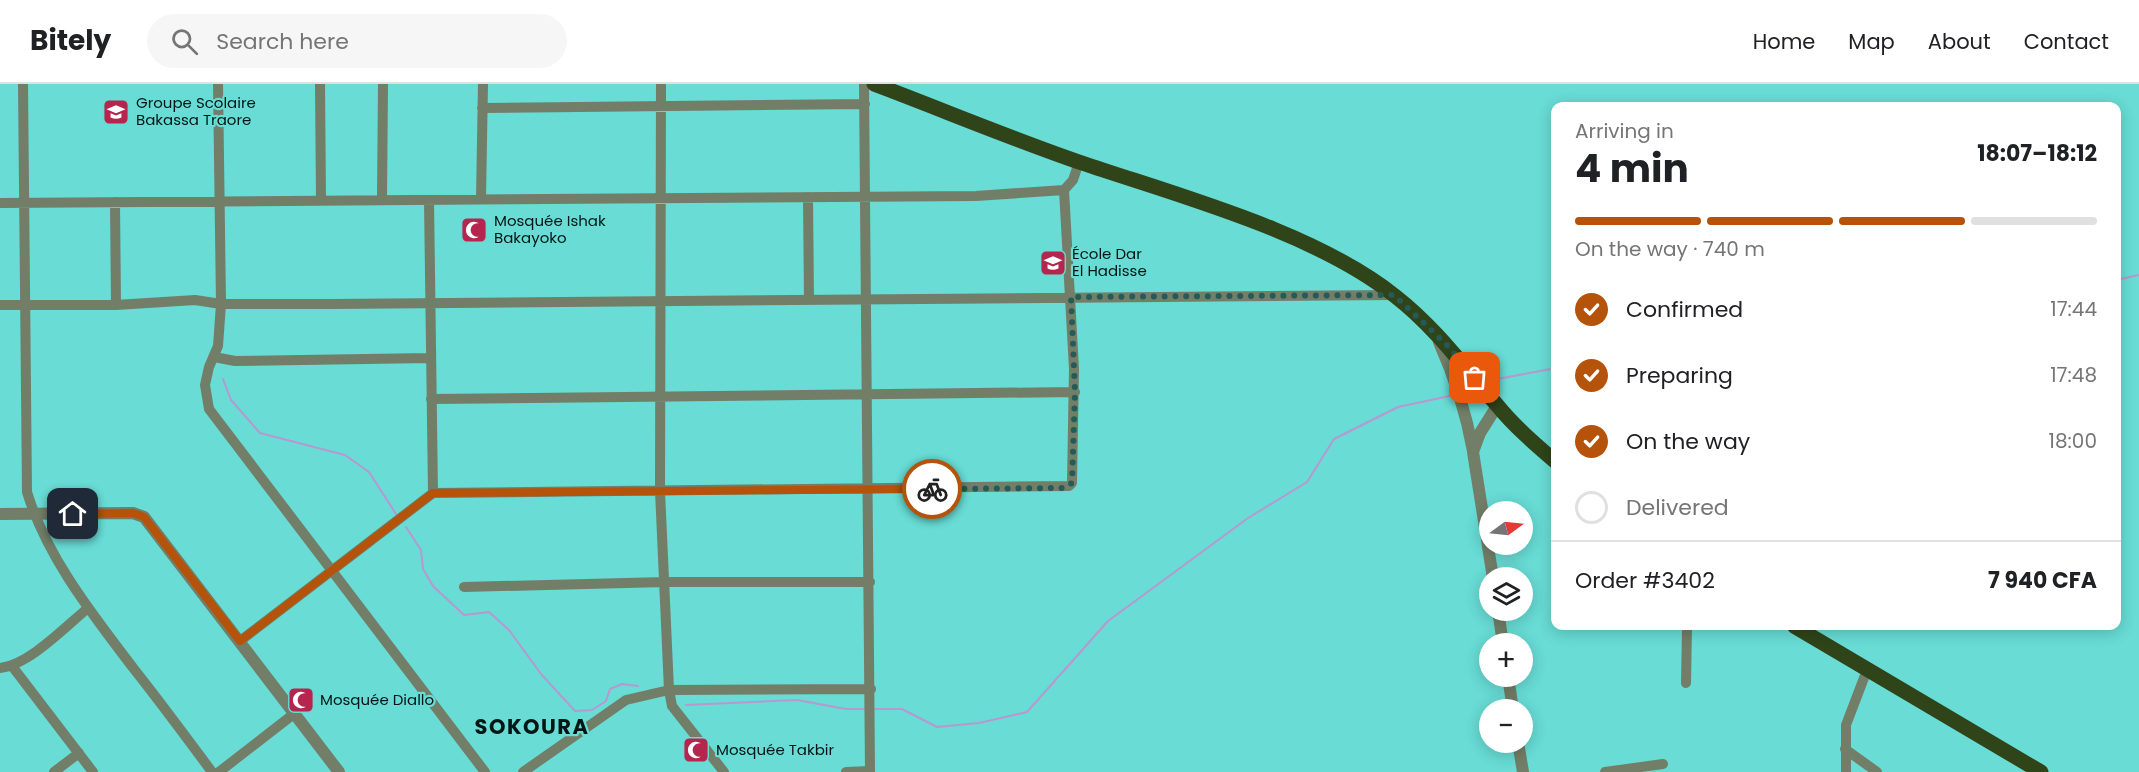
<!DOCTYPE html>
<meta charset="utf-8">
<style>
:root{--surface:#fff;--page:#f6f6f6;--text:#202124;--muted:#757577;--line:#e0e0e0;--accent:#b45309}
body{margin:0;font-family:Poppins,sans-serif;background:var(--page);color:var(--text);height:100vh;display:flex;flex-direction:column;font-size:22px;white-space:nowrap}
*{box-sizing:border-box;margin:0}
p{font-size:20px;color:var(--muted)}
.icon{flex:none;width:33px;height:33px;fill:none;stroke:currentColor;stroke-width:2;stroke-linecap:round;stroke-linejoin:round}
.map{position:relative;flex:1;overflow:hidden}
.side{position:absolute;left:1551px;top:18px;width:570px;height:528px;display:flex;flex-direction:column;background:var(--surface);border-radius:12px;box-shadow:0 3px 15px #0003}
.side>*{flex:none}
.needle{width:39px;rotate:75deg}
.controls{position:absolute;left:1479px;top:417px;display:grid;gap:12px}
.controls a{display:grid;place-items:center;width:54px;height:54px;border-radius:50%;background:var(--surface);box-shadow:0 3px 15px #0003;font-size:30px}
.pin{position:absolute;display:grid;place-items:center;width:51px;height:51px;color:#fff;margin:-26px;border-radius:12px;box-shadow:0 3px 9px #0006}
.courier{position:absolute;display:grid;place-items:center;width:60px;height:60px;margin:-30px;border:4px solid #b45309;border-radius:50%;background:#fff;color:#222;box-shadow:0 2px 8px #0007}
.headline em{font-style:normal;font-weight:700}
.headline div{display:flex;flex-direction:column-reverse}
.headline{display:flex;align-items:center;justify-content:space-between;height:102px;padding:0 24px}
h1{font-size:39px;font-weight:700;line-height:45px}
.bar{display:grid;grid-template-columns:repeat(4,1fr);gap:9px 6px;align-content:center;height:72px;padding:0 24px}
.bar i{height:8px;border-radius:4px;background:var(--line)}
.bar .current{background:var(--accent)}
.bar p{grid-column:span 4}
.line{display:flex;align-items:center;gap:15px;padding:0 24px;border-top:2px solid var(--line)}
.line div{flex:1}
ol{padding:0 24px;list-style:none}
li{display:flex;align-items:center;gap:18px;height:66px}
li p{margin-inline-start:auto}
li .icon{padding:6px;border-radius:50%;background:var(--accent);color:#fff;stroke-width:4}
li:last-child{color:var(--muted)}
li i{width:33px;height:33px;border:3px solid var(--line);border-radius:50%}
header{display:flex;align-items:center;gap:36px;box-sizing:border-box;height:84px;padding:0 30px;background:var(--surface);border-bottom:2px solid var(--line)}
header strong{font-size:28px}
nav{display:flex;gap:33px;margin-inline-start:auto;font-size:21px}
.search{width:420px;height:54px;background:var(--page);display:flex;align-items:center;gap:15px;box-sizing:border-box;padding:0 21px;border-radius:33px;color:var(--muted);font-size:22px}
.map>svg:first-child{display:block}
</style>
<header>
<strong>Bitely</strong>
<div class="search"><svg class="icon" aria-label="search" viewBox="0 0 24 24"><circle cx="10" cy="10" r="6"/><path d="M15 15l6 6"/></svg>Search here</div>
<nav><a>Home</a><a>Map</a><a>About</a><a>Contact</a></nav>
</header>
<div class="map">
<svg width="2139" height="688" viewBox="0 0 2139 688">
<rect width="100%" height="100%" fill="#68dcd5"/>
<g fill="none" stroke-linecap="round" stroke-linejoin="round">
<!-- stream -->
<path stroke="#b898cf" stroke-width="2" d="M 2116,196 L 2139,191
M 223,295 L 231,316 L 260,349 L 345,371 L 369,388 L 396,430
M 1492,296 L 1556,284
M 406,443 L 421,466 L 423,485 L 433,502 L 464,531 L 489,528 L 509,546 L 541,590 L 575,627 L 592,626 L 606,617 L 610,605 L 622,600 L 638,602
M 686,621 L 797,616 L 846,625 L 866,625
M 874,625 L 902,625 L 937,643 L 979,639 L 1027,628 L 1108,537 L 1248,434 L 1307,398 L 1334,355 L 1398,323 L 1454,311"/>
<!-- minor -->
<path stroke="#727e67" stroke-width="10" d="M 23,0 L 27,408 C 47,474 93,531 134,585 C 161,619 186,653 212,688
M 218,0 L 221,220 L 218,262 L 209,283 L 205,301 L 209,325 L 485,688
M 320,0 L 321,115
M 661,0 L 660,407 L 669,606 L 672,622 L 724,688
M 864,0 L 870,688
M 482,24 L 865,20
M 808,113 L 809,216
M 382,115 L 383,0
M 481,115 L 483,0
M 429,116 L 433,409
M 115,118 L 116,221
M 0,119 L 976,112 L 1064,106 L 1073,96 L 1079,78
M 0,221 L 116,221 L 195,216 L 221,220 L 331,220 L 1394,211
M 214,273 L 235,277 L 430,274
M 431,315 L 1075,308
M 464,503 L 665,498 L 870,498
M 240,557 L 433,409 L 1069,402 L 1072,399 L 1074,285 L 1064,106
M 12,582 L 93,688
M 0,584 C 29,581 65,543 88,524
M 1686,599 L 1687,542
M 1845,665 L 1877,688
M 54,688 L 79,669
M 219,688 L 295,629
M 523,688 L 626,616 L 669,606 L 871,605
M 846,688 L 870,687
M 1605,688 L 1663,680
M 1846,688 L 1846,641 L 1867,586"/>
<!-- tertiary -->
<path stroke="#727e67" stroke-width="12" d="M 1439,258 C 1455,294 1466,328 1473,367
M 0,430 L 133,429 L 144,433 L 339,688
M 1493,494 L 1473,368 L 1480,349 L 1497,322
M 1498,526 L 1503,560
M 1508,592 L 1513,626
M 1518,658 L 1523,688"/>
<!-- primary -->
<path stroke="#2f4419" stroke-width="15" d="M 874,0 C 943,26 1012,55 1082,79 C 1179,112 1315,148 1395,212 C 1435,243 1464,283 1497,321 C 1514,342 1535,360 1556,378
M 1794,542 L 2041,688"/>
</g>
<g fill="none" stroke-linecap="round" stroke-linejoin="round">
<!-- done -->
<path stroke="#245b58" stroke-width="6" stroke-dasharray="0 10.8" d="M 932,405 L 1064,404 L 1072,399 L 1075,308 L 1071,213 L 1394,211 L 1446,260 L 1475,294"/>
<!-- route -->
<path stroke="#b45309" stroke-width="8" d="M 73,430 L 133,429 L 144,433 L 240,557 L 433,409 L 932,405"/>
</g>
<!-- icons -->
<defs>
<symbol id="school-square" viewBox="-11 -11 22 22"><rect x="-9" y="-9" width="18" height="18" rx="4" fill="#b6254e" stroke="#68dcd5"/><path d="M0-5L7-2L0 1L-7-2ZM-4 1L0 2.5L4 1V4Q0 6-4 4Z" fill="#fff"/></symbol>
<symbol id="mosque-square" viewBox="-11 -11 22 22"><rect x="-9" y="-9" width="18" height="18" rx="4" fill="#b6254e" stroke="#68dcd5"/><path d="M3.5-4.9A6 6 0 1 0 3.5 4.9A5 5 0 1 1 3.5-4.9Z" fill="#fff"/></symbol>
</defs>
<g fill-rule="evenodd">
<use href="#school-square" x="101" y="13" width="30" height="30"/>
<use href="#mosque-square" x="459" y="131" width="30" height="30"/>
<use href="#school-square" x="1038" y="164" width="30" height="30"/>
<use href="#mosque-square" x="286" y="601" width="30" height="30"/>
<use href="#mosque-square" x="681" y="651" width="30" height="30"/>
</g>
<g text-anchor="middle" stroke-width="4.5" stroke-linejoin="round" paint-order="stroke">
<!-- poi labels -->
<g font-size="15" fill="#001615" stroke="#68dcd5" text-anchor="start">
<text x="136" y="24">Groupe Scolaire<tspan x="136" dy="17">Bakassa Traore</tspan></text>
<text x="494" y="142">Mosquée Ishak<tspan x="494" dy="17">Bakayoko</tspan></text>
<text x="1072" y="175">École Dar<tspan x="1072" dy="17">El Hadisse</tspan></text>
<text x="320" y="621">Mosquée Diallo</text>
<text x="716" y="671">Mosquée Takbir</text>
</g>
<!-- district labels -->
<g font-size="21" font-weight="bold" letter-spacing="1.5" fill="#001615" stroke="#68dcd5">
<text x="532" y="650">SOKOURA</text>
</g>
</g>
</svg>
<div class="controls">
<a><svg class="needle" viewBox="-14 -14 28 28"><path d="M0-13l5 13h-10z" fill="#e53935"/><path d="M0 13l5-13h-10z" fill="#757577"/></svg></a>
<a><svg class="icon" aria-label="layers" viewBox="0 0 24 24"><path d="M12 4l9 5-9 5-9-5zM3 14l9 5 9-5"/></svg></a>
<a>+</a>
<a>−</a>
</div>
<div class="pin" style="left:1475px;top:294px;background:#ea580c"><svg class="icon" aria-label="bag" viewBox="0 0 24 24"><path d="M5 8h14l-1 12H6zM9 8a3 3 0 0 1 6 0"/></svg></div>
<div class="pin" style="left:73px;top:430px;background:#1f2937"><svg class="icon" aria-label="home" viewBox="0 0 24 24"><path d="M3 11l9-7 9 7M6 9v11h12V9"/></svg></div>
<div class="courier" style="left:932px;top:405px"><svg class="icon" aria-label="bike" viewBox="0 0 24 24"><circle cx="6" cy="16" r="4"/><circle cx="18" cy="16" r="4"/><path d="M6 16l4-8h5l3 8M10 8l3 8H6M13 5h3"/></svg></div>
<section class="side">
<div class="headline"><div><h1>4 min</h1><p>Arriving in</p></div><em>18:07–18:12</em></div>
<div class="bar"><i class="current"></i><i class="current"></i><i class="current"></i><i></i><p>On the way · 740 m</p></div>
<ol>
<li><svg class="icon" aria-label="check" viewBox="0 0 24 24"><path d="M5 12l5 5 9-10"/></svg>Confirmed<p>17:44</p></li>
<li><svg class="icon" aria-label="check" viewBox="0 0 24 24"><path d="M5 12l5 5 9-10"/></svg>Preparing<p>17:48</p></li>
<li><svg class="icon" aria-label="check" viewBox="0 0 24 24"><path d="M5 12l5 5 9-10"/></svg>On the way<p>18:00</p></li>
<li><i></i>Delivered</li>
</ol>
<div class="line" style="height:78px"><div>Order #3402</div><b>7 940 CFA</b></div>
</section>
</div>
